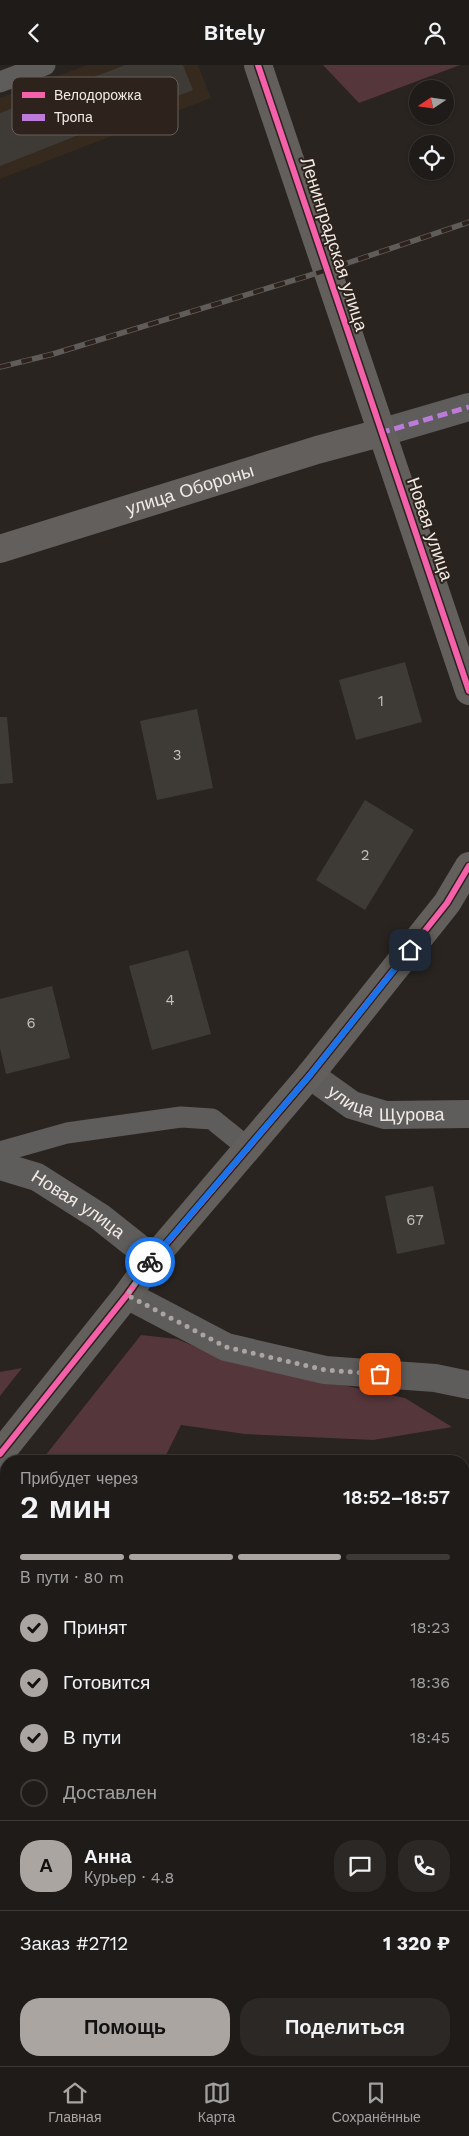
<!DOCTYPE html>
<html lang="ru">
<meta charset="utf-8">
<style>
:root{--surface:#1f1b18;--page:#2c2825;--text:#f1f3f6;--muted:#a1a1a2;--line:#3c3937;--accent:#aba5a1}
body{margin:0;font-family:"Work Sans",sans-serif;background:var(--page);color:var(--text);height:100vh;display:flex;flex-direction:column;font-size:19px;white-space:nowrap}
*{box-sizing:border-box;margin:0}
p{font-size:16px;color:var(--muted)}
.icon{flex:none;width:28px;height:28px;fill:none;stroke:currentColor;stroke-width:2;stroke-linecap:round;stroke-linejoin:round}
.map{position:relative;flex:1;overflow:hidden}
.panel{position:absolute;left:0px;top:1390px;width:470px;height:611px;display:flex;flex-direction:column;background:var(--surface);border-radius:20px 20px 0 0;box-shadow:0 1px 4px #0004,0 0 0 1px var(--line)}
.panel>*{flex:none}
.needle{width:32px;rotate:257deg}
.tools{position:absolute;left:409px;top:15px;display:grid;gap:10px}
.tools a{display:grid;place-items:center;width:45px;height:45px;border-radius:50%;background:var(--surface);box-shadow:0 1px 4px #0004,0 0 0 1px var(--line);font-size:25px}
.pin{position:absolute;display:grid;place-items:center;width:42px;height:42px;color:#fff;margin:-21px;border-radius:10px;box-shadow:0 2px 8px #0006}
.courier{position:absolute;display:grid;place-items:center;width:50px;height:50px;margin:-25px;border:4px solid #1a73e8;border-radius:50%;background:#fff;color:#222;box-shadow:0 1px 6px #0007}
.overview em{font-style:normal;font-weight:600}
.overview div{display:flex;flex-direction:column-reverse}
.overview{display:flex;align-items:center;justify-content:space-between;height:85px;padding:0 20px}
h1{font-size:32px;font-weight:600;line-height:38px}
.bar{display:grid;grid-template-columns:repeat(4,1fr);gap:8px 5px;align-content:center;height:60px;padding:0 20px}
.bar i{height:6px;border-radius:4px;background:var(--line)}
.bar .on{background:var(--accent)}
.bar p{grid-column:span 4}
.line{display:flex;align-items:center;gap:12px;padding:0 20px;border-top:1px solid var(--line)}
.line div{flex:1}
.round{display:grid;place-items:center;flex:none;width:52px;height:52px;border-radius:20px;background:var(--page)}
ol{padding:0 20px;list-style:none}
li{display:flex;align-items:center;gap:15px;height:55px}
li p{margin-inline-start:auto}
li .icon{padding:5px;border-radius:50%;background:var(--accent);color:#111;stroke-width:4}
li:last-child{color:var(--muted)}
li i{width:28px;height:28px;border:2px solid var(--line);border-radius:50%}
.button{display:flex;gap:10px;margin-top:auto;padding:10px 20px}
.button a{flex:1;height:58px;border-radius:20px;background:var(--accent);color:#111;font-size:20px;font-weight:600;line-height:58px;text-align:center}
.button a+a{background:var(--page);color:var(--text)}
header{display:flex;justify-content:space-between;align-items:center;height:65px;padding:0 20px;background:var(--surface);font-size:22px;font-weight:600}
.tab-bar{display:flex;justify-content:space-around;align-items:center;height:70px;border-top:1px solid var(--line);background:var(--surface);font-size:14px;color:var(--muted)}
.tab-bar a{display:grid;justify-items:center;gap:2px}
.tab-bar .on{color:var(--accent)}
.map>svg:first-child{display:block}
</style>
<header><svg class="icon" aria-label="back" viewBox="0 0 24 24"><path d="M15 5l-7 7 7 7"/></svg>Bitely<svg class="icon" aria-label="person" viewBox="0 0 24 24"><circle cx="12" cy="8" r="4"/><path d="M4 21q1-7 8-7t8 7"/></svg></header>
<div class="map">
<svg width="469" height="2001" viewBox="0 0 469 2001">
<rect width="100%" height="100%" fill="#292420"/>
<!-- built -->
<path fill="#36291e" d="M 87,0 L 198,0 L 211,33 L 0,114 L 0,33 Z"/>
<!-- green -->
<path fill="#55363b" d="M 323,0 L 460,0 L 359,38 Z
M 141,1270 L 177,1274 L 231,1297 L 405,1333 L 452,1362 L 373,1375 L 245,1369 L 181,1360 L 163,1396 L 41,1396 Z
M 22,1303 L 0,1331 L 0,1307 Z
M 6,1441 L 6,1995 L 464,1995 L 464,1691 L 469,1691 L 469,2001 L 0,2001 L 0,1449 Z"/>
<!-- building -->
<path fill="#3e3b37" d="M 125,0 L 183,0 L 193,25 L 0,101 L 0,48 Z
M 405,597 L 422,657 L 356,675 L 339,615 Z
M 197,644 L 213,723 L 157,735 L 140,656 Z
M 0,652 L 7,652 L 13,718 L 0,719 Z
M 365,735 L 414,765 L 365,845 L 316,815 Z
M 188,885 L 211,969 L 152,985 L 129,901 Z
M 52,921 L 70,993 L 6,1009 L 0,983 L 0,934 Z
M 433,1121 L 445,1179 L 397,1189 L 385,1131 Z"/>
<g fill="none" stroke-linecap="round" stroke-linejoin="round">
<!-- lane -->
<path stroke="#5f5c5c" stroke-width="21" d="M 0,17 L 45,0
M 0,1087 L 67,1068 L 181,1052 L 212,1054 L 248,1083"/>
<!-- street -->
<g stroke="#5f5c5c" stroke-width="28">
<path d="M 380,368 L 469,342"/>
<path id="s1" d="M 310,1010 L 352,1040 L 385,1050 L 469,1049"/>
<path id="s2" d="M 0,1101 L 37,1112 L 100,1152 L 153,1194"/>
<path d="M 127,1230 L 226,1282 L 325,1305 L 435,1313 L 469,1320"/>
</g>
<!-- secondary -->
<g stroke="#625f5c" stroke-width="28">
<path d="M 258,0 L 469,626"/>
<path id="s3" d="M 0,484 L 317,385 L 380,368"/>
<path d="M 0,1389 L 127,1230 L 153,1194 L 310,1010 L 447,838 L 469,801"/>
</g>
<defs>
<path id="rail" d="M 0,302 L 53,289 L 327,205 L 469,157"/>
</defs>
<!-- rail casing -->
<use href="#rail" stroke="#605c5a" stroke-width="5.5"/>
<!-- rail -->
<use href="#rail" stroke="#2d231c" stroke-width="4" stroke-dasharray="11" stroke-linecap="butt"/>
<!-- quiet -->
<path stroke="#bd7bd9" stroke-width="5" stroke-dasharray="10 5" stroke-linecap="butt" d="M 380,368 L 469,342"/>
<defs>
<path id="cycleway" d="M 258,0 L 469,626
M 0,1389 L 127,1230 L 153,1194 L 310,1010 L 447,838 L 469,801"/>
</defs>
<!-- cycleway casing -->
<use href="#cycleway" stroke="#2d231c" stroke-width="9"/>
<!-- cycleway -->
<use href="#cycleway" stroke="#f560ab" stroke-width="6"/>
</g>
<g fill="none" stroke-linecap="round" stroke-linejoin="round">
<!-- done -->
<path stroke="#aba5a1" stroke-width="5" stroke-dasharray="0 9" d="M 150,1197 L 127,1230 L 226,1282 L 325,1305 L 380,1309"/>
<!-- route -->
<path stroke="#1a73e8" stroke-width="6" d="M 150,1197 L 310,1010 L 410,885"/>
</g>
<g text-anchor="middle" stroke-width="4" stroke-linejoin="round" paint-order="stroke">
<!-- number labels -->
<g font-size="15" fill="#c4bfba">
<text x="381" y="641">1</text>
<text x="177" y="695">3</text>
<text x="365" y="795">2</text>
<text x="170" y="940">4</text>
<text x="31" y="963">6</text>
<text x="415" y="1160">67</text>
</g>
<!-- street labels -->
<g font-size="18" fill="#f1ebe6" stroke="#2d231c">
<text transform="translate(334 179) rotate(72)" y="6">Ленинградская улица</text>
<text dy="6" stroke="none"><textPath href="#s3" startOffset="199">улица Обороны</textPath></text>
<text transform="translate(430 464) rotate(71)" y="6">Новая улица</text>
<text dy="6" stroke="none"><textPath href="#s1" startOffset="85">улица Щурова</textPath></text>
<text dy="6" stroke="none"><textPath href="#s2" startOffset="88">Новая улица</textPath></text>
</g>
</g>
<!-- legend -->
<rect x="12" y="12" width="166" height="58" rx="8" fill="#2d231c" stroke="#685f59" stroke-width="1"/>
<rect x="22" y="27" width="23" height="6" fill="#f560ab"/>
<rect x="22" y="49" width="23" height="7" fill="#bd7bd9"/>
<g font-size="14" fill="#f1ebe6">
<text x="54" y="35">Велодорожка</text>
<text x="54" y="57">Тропа</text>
</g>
</svg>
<div class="tools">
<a><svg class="needle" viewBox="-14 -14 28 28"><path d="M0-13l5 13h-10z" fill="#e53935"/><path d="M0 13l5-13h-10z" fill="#a1a1a2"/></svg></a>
<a><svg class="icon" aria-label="locate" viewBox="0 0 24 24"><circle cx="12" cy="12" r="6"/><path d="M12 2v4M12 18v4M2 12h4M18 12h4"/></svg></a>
</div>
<div class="pin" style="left:380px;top:1309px;background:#ea580c"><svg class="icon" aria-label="bag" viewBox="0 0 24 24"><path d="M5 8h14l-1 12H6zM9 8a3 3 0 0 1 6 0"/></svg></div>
<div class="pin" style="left:410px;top:885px;background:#1f2937"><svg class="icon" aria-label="home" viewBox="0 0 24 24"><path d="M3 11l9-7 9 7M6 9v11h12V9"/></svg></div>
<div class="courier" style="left:150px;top:1197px"><svg class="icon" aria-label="bike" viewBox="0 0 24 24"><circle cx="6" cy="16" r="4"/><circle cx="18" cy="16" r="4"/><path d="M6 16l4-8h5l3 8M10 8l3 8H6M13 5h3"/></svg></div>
<section class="panel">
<div class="overview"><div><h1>2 мин</h1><p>Прибудет через</p></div><em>18:52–18:57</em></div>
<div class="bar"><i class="on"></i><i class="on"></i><i class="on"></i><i></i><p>В пути · 80 m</p></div>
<ol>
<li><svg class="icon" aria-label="check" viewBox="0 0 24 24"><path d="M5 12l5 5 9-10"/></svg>Принят<p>18:23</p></li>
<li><svg class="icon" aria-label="check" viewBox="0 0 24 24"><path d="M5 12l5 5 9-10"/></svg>Готовится<p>18:36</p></li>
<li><svg class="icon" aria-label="check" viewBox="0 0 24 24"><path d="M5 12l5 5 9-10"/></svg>В пути<p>18:45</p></li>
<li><i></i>Доставлен</li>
</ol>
<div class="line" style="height:90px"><b class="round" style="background:var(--accent);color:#111">А</b><div><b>Анна</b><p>Курьер · 4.8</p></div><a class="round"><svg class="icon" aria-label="chat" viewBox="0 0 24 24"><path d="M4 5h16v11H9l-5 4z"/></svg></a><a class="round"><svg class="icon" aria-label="phone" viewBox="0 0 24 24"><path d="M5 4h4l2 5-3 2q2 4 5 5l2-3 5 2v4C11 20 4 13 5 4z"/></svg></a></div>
<div class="line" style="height:65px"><div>Заказ #2712</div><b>1 320 ₽</b></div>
<div class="button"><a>Помощь</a><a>Поделиться</a></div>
</section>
</div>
<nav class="tab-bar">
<a class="on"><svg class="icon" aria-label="home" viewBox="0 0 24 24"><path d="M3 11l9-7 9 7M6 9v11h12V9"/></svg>Главная</a>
<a><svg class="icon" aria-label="map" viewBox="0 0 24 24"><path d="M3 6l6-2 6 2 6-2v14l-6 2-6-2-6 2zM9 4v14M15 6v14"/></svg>Карта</a>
<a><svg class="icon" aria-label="saved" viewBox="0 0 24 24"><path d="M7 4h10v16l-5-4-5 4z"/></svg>Сохранённые</a>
</nav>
